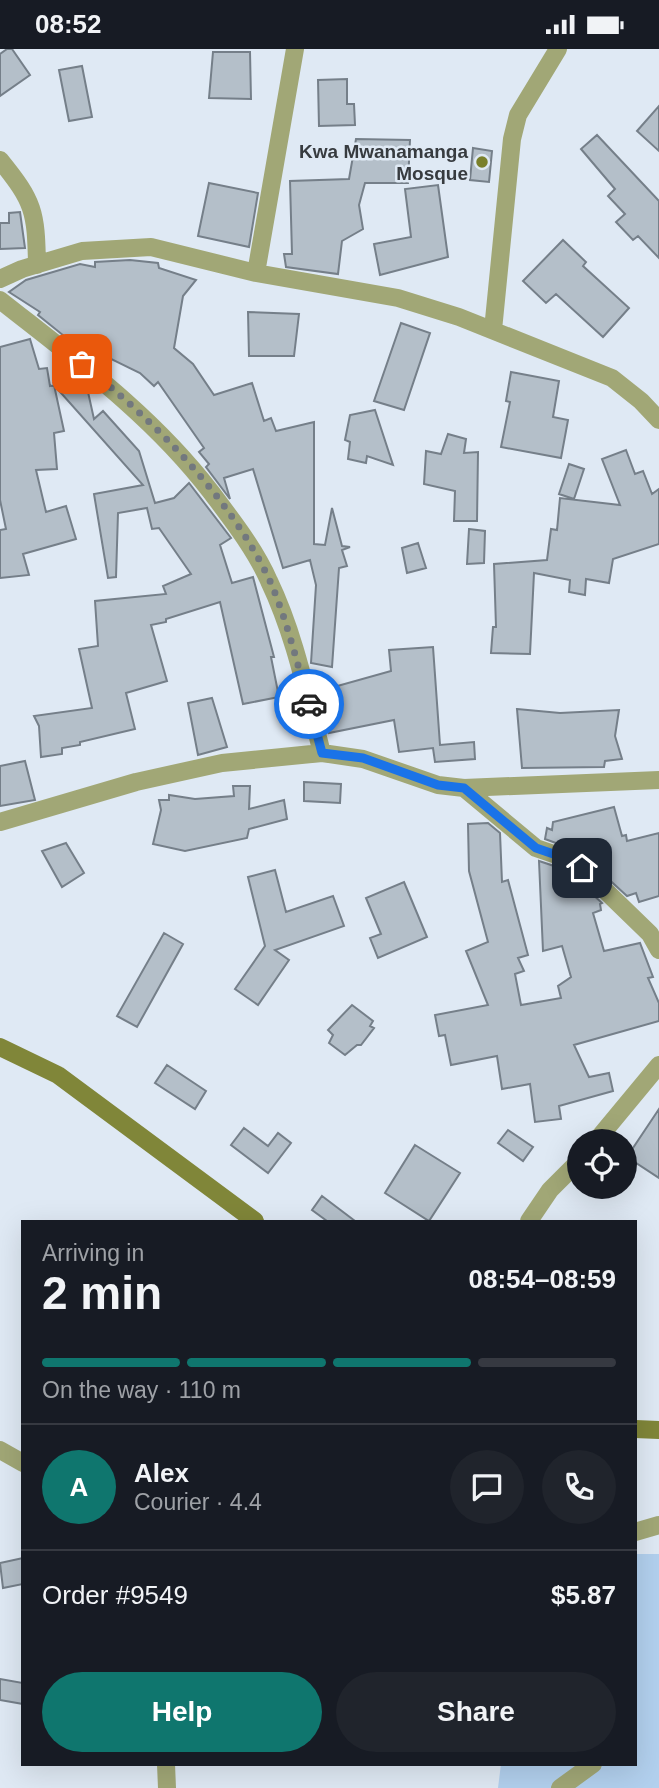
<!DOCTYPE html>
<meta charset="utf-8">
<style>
:root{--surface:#171b24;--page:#20242c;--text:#f1f3f6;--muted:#9ea1a6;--line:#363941;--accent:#0f766e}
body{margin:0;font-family:Arial,sans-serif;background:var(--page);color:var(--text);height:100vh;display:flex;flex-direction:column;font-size:26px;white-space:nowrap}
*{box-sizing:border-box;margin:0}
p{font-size:23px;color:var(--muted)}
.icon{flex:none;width:38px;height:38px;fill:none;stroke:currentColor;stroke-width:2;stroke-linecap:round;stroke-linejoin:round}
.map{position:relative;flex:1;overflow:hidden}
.sheet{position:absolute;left:21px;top:1171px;width:616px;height:546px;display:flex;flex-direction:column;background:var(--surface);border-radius:0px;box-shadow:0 7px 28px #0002}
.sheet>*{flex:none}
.buttons{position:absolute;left:567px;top:1080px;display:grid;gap:14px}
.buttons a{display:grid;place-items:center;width:70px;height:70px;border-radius:50%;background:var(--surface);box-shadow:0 7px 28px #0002;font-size:35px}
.pin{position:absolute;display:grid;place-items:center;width:60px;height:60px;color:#fff;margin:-30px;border-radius:14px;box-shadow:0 4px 10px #0006}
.courier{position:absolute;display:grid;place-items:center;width:70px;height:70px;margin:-35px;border:5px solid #1a73e8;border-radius:50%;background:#fff;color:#222;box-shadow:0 2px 9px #0007}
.head em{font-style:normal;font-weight:600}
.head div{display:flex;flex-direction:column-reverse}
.head{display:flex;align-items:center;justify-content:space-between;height:119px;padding:0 21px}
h1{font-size:46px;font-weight:600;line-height:52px}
.bar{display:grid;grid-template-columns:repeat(4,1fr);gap:10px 7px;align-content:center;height:84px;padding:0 21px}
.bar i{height:9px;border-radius:5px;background:var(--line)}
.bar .on{background:var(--accent)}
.bar p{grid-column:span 4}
.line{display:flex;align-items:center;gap:18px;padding:0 21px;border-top:2px solid var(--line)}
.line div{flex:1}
.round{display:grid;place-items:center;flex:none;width:74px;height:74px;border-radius:37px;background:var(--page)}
.cta{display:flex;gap:14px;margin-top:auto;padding:14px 21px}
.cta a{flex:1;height:80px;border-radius:42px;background:var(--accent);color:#fff;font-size:28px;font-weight:600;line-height:80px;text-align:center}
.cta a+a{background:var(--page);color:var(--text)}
.status{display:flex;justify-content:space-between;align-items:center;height:49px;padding:0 35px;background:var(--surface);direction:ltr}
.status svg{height:19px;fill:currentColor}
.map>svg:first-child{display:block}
</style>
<div class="status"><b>08:52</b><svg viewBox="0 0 49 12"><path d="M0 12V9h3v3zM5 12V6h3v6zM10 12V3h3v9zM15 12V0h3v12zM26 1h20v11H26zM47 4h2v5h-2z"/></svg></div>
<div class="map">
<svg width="659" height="1739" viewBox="0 0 659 1739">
<rect width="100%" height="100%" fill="#dfe9f4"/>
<!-- green -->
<path fill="#b2d0ee" d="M 635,1505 L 659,1505 L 659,1739 L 498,1739 L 501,1715 L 635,1715 Z"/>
<!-- building -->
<path fill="#b4bfc9" stroke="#757f89" stroke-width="2" d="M 7,0 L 12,0 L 30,26 L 0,47 L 0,5 Z
M 213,3 L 250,3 L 251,50 L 209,49 Z
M 82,17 L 92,68 L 69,72 L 59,21 Z
M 347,30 L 347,55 L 354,55 L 355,76 L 319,77 L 318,31 Z
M 659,57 L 659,102 L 637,82 Z
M 597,86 L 659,152 L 659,209 L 638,187 L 633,191 L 616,173 L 625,165 L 608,147 L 615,140 L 581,100 Z
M 356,90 L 410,91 L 408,134 L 365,134 L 359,156 L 363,180 L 342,192 L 338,225 L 286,218 L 284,205 L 292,205 L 290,132 L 349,130 Z
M 473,99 L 492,102 L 489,133 L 470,131 Z
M 209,134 L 258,144 L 249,198 L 198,187 Z
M 438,136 L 448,208 L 380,226 L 374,195 L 411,188 L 405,140 Z
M 20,163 L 25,199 L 0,200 L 0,174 L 9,174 L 9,164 Z
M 563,191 L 586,213 L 583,217 L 629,259 L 603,288 L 556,245 L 546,254 L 523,232 Z
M 130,211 L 158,214 L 159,219 L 196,231 L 183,247 L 174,299 L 193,315 L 214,346 L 252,334 L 264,372 L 271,369 L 276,382 L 314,373 L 314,495 L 325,496 L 332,459 L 342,497 L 350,498 L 342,501 L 347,517 L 339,519 L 332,618 L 311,614 L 316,536 L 310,511 L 283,519 L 253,420 L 224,429 L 230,450 L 206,418 L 209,415 L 199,403 L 204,399 L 158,333 L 154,337 L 140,324 L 64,287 L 38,266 L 40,263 L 9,243 L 26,231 L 80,215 L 95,218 L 95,213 Z
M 248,263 L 299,265 L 294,307 L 249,307 Z
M 401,274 L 430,284 L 404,361 L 374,352 Z
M 30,290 L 39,320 L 47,319 L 50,337 L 81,330 L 86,334 L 94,370 L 103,362 L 139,402 L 155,454 L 174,449 L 189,434 L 231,489 L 220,496 L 232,534 L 253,528 L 274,608 L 271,608 L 279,648 L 243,655 L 220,553 L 166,570 L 166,573 L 151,576 L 167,632 L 126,644 L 135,680 L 80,693 L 80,696 L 62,699 L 62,705 L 41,708 L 39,677 L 34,667 L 92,659 L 79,600 L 98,597 L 95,552 L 166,545 L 163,537 L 191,525 L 159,479 L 152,480 L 147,459 L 118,464 L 116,528 L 108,529 L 94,445 L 143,436 L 54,336 L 64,382 L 54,384 L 57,420 L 36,421 L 46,463 L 66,457 L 76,490 L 23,505 L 29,526 L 0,529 L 0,481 L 6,480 L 0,451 L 0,298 Z
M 511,323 L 559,332 L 553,368 L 568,371 L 561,409 L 501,398 L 510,353 L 506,352 Z
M 375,361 L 393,416 L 367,407 L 366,414 L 348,410 L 350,393 L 345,391 L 350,366 Z
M 448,385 L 466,390 L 464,404 L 478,403 L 477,472 L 454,472 L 455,442 L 424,435 L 426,402 L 441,405 Z
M 626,401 L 635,425 L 643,422 L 652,445 L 659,440 L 659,495 L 613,510 L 609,534 L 586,530 L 585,546 L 569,543 L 570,531 L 534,524 L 530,605 L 491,604 L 493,578 L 496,578 L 494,515 L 547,511 L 551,480 L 557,481 L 560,449 L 620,456 L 602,410 Z
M 569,415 L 584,420 L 574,450 L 559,445 Z
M 469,480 L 485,482 L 484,514 L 467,515 Z
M 418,494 L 426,519 L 407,524 L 402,499 Z
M 433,598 L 440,696 L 474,693 L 475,710 L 435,713 L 433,699 L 399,703 L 394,671 L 329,684 L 322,656 L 323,641 L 391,622 L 389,601 Z
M 212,649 L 227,698 L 198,706 L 188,654 Z
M 296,649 L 302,670 L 285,675 L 279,654 Z
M 517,660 L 560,664 L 619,661 L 615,687 L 622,710 L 605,712 L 604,718 L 522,719 Z
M 25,712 L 35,751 L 0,757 L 0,717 Z
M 304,733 L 341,735 L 340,754 L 304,752 Z
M 233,737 L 250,737 L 249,760 L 284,751 L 287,770 L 249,780 L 247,789 L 185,802 L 153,795 L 161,761 L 159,751 L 169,751 L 169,746 L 195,750 L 234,747 Z
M 614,758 L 622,787 L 626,786 L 627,792 L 659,784 L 659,847 L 639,853 L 636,844 L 627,847 L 578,802 L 545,790 L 547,779 L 552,781 L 553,773 Z
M 488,774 L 500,784 L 502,833 L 508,831 L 528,906 L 518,909 L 524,922 L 515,925 L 521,956 L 561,949 L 558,937 L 571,928 L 562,897 L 543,902 L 539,812 L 566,821 L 602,854 L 600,855 L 601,861 L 593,864 L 604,902 L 640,894 L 653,928 L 648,929 L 659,954 L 659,972 L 574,996 L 589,1028 L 609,1024 L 613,1042 L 559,1057 L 561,1070 L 535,1073 L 530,1035 L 502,1040 L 497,1007 L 451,1016 L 445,986 L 439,987 L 435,966 L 488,956 L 466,902 L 488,893 L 469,822 L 468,775 Z
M 66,794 L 84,824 L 62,838 L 42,802 Z
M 275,821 L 286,863 L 333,847 L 344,877 L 275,901 L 289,911 L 258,956 L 235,940 L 265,897 L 248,828 Z
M 404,833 L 427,888 L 378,909 L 370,889 L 381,885 L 366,849 Z
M 164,884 L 183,895 L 137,978 L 117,967 Z
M 352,956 L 373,972 L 370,977 L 374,979 L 361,996 L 357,996 L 345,1006 L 329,994 L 333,986 L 328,981 Z
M 167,1016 L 206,1042 L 195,1060 L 155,1034 Z
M 659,1060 L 659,1129 L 627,1108 Z
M 244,1079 L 268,1097 L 278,1084 L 291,1094 L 268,1124 L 231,1096 Z
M 508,1081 L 533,1098 L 523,1112 L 498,1094 Z
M 415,1096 L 460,1124 L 429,1172 L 385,1144 Z
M 322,1147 L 355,1172 L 327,1172 L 312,1161 Z
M 23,1509 L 23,1535 L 3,1539 L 0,1514 Z
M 0,1630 L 23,1634 L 23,1655 L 0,1651 Z"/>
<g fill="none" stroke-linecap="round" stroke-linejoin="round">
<!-- street -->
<path stroke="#a1a776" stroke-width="18" d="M 0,111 C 34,153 36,162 37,216
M 256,224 L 295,0
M 0,230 L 22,220 L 82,202 L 151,198 L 256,224 L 398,249 L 459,268 L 612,329 L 641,352 L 659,371
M 0,251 C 76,311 152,366 211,443 C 232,471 255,500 269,532 C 295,586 307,647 322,704
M 493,281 L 512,90 L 518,66 L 558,0
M 464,739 L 536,799 L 571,811 L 582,819 L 650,885 L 659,901
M 0,773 L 136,733 L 222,714 L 322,704 L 363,710 L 438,736 L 464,739 L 659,731
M 596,1092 L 659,1016
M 529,1172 L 550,1141 L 579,1112
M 0,1401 L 23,1414
M 635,1483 L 659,1476
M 166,1715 L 167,1739
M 560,1739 L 593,1715"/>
<!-- secondary -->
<path stroke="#808639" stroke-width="18" d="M 0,998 L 58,1026 L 255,1172
M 635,1380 L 659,1381"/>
</g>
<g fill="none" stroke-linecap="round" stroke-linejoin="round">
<!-- done -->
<path stroke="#72787e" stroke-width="7" stroke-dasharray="0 12.6" d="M 82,315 C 153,370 231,449 270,532 C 287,571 297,614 309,655"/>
<!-- route -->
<path stroke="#1a73e8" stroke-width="9" d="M 309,655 L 322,704 L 363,709 L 438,736 L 464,739 L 536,799 L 571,811 L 582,819"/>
</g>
<!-- markers -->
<circle fill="#7a802b" stroke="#dfe9f4" stroke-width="2.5" cx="482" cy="113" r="7"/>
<g text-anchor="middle" stroke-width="5" stroke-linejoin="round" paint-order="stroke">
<!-- poi labels -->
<g font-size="19" font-weight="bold" fill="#373b3f" stroke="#dfe9f4" text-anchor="end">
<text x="468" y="109">Kwa Mwanamanga<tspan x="468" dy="22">Mosque</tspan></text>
</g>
</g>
</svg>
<div class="buttons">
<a><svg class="icon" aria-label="locate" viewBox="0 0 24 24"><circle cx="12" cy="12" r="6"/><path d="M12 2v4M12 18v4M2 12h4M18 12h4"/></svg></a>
</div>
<div class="pin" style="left:82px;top:315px;background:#ea580c"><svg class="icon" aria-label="bag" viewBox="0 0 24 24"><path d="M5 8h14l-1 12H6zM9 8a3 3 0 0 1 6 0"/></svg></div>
<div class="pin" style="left:582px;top:819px;background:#1f2937"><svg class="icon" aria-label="home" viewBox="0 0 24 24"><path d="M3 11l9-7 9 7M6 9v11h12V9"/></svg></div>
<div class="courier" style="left:309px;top:655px"><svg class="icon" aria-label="car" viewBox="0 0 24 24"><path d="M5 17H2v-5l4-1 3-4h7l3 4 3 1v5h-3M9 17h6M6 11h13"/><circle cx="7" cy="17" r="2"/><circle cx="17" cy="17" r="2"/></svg></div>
<section class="sheet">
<div class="head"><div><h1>2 min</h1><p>Arriving in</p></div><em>08:54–08:59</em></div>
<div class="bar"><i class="on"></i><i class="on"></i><i class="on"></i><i></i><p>On the way · 110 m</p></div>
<div class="line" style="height:126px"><b class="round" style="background:var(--accent);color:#fff">A</b><div><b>Alex</b><p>Courier · 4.4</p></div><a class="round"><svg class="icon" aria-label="chat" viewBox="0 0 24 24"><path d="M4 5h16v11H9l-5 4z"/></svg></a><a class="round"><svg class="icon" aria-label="phone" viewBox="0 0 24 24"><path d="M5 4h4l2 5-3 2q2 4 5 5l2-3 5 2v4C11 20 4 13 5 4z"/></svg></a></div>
<div class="line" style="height:91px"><div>Order #9549</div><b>$5.87</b></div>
<div class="cta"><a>Help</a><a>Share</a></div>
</section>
</div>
